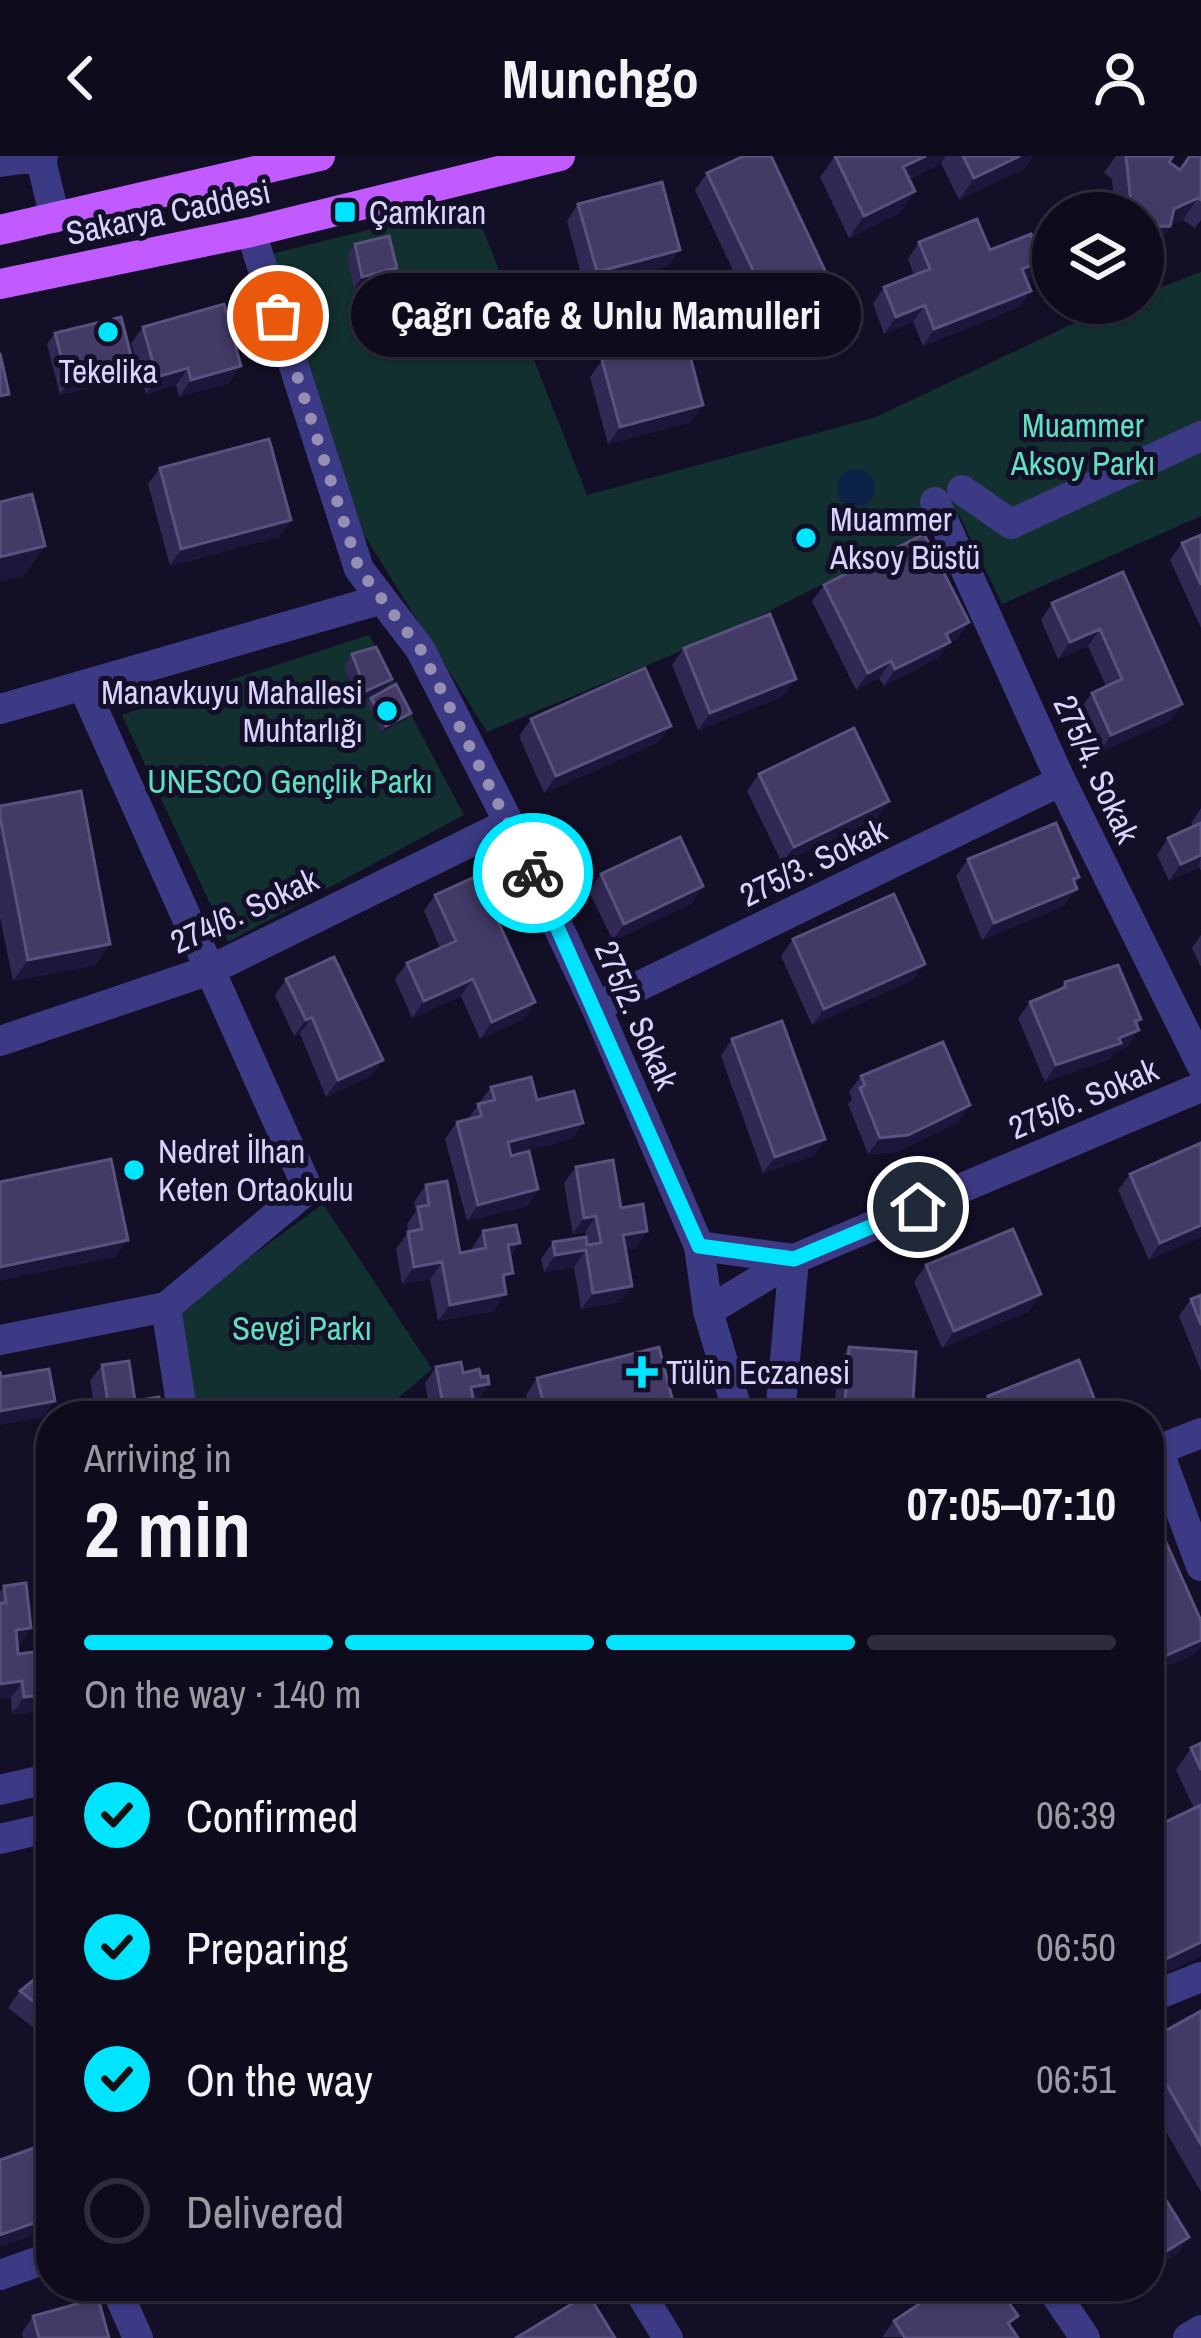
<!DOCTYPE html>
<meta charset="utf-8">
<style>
:root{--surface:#0e0b1c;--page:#171425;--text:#f1f3f6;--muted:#9b9ba3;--line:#2e2b3b;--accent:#00e5ff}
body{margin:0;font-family:"Archivo Narrow",sans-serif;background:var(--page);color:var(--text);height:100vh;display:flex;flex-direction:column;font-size:45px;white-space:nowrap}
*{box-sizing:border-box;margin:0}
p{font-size:39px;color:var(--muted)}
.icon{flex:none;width:66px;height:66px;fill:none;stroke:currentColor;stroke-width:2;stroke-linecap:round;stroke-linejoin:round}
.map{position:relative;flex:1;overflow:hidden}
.panel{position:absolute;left:36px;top:1245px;width:1128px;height:900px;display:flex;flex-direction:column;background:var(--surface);border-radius:48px;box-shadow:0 3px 9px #0004,0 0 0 3px var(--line)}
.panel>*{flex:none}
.buttons{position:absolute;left:1032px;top:36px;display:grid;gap:24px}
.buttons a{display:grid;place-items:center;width:132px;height:132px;border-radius:50%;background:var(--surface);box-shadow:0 3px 9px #0004,0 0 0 3px var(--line);font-size:60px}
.pin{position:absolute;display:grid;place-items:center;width:102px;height:102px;color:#fff;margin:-51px;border:6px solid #fff;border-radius:50%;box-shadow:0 3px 12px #0007}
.courier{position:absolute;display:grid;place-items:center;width:120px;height:120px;margin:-60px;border:9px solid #00e5ff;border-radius:50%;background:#fff;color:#222;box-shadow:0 3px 15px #0007}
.bubble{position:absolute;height:84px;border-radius:42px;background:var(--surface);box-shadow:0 3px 9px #0004,0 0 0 3px var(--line);font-size:39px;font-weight:800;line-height:84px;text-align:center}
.overview em{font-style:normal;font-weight:800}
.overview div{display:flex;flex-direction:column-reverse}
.overview{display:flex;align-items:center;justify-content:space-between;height:204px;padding:0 48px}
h1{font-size:78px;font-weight:800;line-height:90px}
.bar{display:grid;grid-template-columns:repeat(4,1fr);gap:18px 12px;align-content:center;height:144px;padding:0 48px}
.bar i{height:15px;border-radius:9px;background:var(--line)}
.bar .selected{background:var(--accent)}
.bar p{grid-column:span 4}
ol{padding:0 48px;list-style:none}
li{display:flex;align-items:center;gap:36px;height:132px}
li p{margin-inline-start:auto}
li .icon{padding:12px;border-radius:50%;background:var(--accent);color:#111;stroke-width:4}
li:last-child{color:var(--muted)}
li i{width:66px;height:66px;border:6px solid var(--line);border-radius:50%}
header{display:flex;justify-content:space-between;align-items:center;height:156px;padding:0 48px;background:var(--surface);font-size:54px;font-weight:800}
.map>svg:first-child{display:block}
</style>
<header><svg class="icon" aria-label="back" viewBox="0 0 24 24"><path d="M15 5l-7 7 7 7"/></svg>Munchgo<svg class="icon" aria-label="person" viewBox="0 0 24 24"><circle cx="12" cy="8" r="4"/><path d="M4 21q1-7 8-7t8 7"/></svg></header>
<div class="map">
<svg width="1201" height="2182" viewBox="0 0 1201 2182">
<rect width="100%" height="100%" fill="#130f26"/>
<!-- green -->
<path fill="#12302f" d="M 473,48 L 587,339 L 876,261 L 1104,153 L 1143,147 L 1143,138 L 1201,116 L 1201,360 L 1002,448 L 959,359 L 736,472 L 487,576 L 363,377 L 271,98 Z
M 369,479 L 464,659 L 228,786 L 122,559 Z
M 323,1048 L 432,1213 L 397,1243 L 404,1260 L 199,1260 L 176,1155 Z"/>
<!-- water -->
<path fill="#0c2248" d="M837 332a19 19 0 1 1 38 0a19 19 0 1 1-38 0Z"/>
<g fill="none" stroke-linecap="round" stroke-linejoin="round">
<!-- street -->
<path stroke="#3d3a85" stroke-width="30" d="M 40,0 L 55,62
M 0,6 L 43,0
M 251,76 L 359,413 L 420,493 L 509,667 L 596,851 L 699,1090 L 708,1155 L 739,1260
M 962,334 L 1011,368 L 1201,280
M 935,346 L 1061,625 L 1201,908
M 83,530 L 308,1033 L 166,1151
M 0,553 L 379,444
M 596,851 L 1061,625
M 0,885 L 210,814 L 509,667
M 699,1090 L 794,1103
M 708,1155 L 794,1103 L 1201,931
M 0,1184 L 166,1151 L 183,1260
M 780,1260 L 794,1103
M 1158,1294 L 1201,1277
M 1149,1298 L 1158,1294 L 1201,1410
M 0,1634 L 51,1622
M 0,1683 L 51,1671
M 1149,1842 L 1201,1821
M 0,2119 L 51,2101
M 115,2130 L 138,2182
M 636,2130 L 668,2182
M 1050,2130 L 1085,2182
M 1188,2182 L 1201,2174"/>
<!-- primary -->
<path stroke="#c25bff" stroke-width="30" d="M 0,74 L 320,0
M 0,128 L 251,76 L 560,0"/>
</g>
<!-- wall -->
<path fill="#312854" d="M 835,0 L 1032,0 L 1024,13 L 959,44 L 941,7 L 909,23 L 915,35 L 900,57 L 849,82 L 820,21 Z
M 1116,0 L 1174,0 L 1170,6 L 1180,14 L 1201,0 L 1201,64 L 1195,72 L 1183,64 L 1171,69 L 1155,92 L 1143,92 L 1143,57 L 1115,57 L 1112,23 L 1104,17 Z
M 707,17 L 816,137 L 757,165 L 695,34 Z
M 578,48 L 668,110 L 585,133 L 567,65 Z
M 919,86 L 990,94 L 1042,105 L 1030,121 L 1026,123 L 1031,135 L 1019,151 L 923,190 L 913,166 L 884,178 L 873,148 L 884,131 L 914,119 L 908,103 Z
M 355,88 L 389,124 L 354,132 L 347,100 Z
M 143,171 L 241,210 L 229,227 L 179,241 L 176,229 L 146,238 L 131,187 Z
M 55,177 L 126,223 L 60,239 L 47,188 Z
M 602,204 L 703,249 L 691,266 L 608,288 L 590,221 Z
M 160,312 L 291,364 L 279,381 L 170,410 L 148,328 Z
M 1201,379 L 1201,472 L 1170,404 L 1182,387 Z
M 1123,416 L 1182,548 L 1170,565 L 1100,596 L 1080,553 L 1092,537 L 1106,530 L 1088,490 L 1058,503 L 1041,464 L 1052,447 Z
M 824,429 L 969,466 L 957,483 L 949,487 L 938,502 L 884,530 L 879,522 L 856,534 L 812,445 Z
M 684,492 L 784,540 L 698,574 L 672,509 Z
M 352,498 L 392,523 L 384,534 L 358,546 L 344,510 Z
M 371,542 L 407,563 L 382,576 L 367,547 Z
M 531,563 L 659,586 L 544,637 L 519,580 Z
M 759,618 L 889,645 L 877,662 L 782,707 L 747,635 Z
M 0,650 L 110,788 L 95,809 L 13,825 L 0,761 Z
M 1201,652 L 1201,715 L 1199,711 L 1169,725 L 1157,699 L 1168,682 L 1193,671 L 1191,667 Z
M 968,703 L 1079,721 L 1065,749 L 982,784 L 956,720 Z
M 601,718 L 703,730 L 692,747 L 613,785 L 589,735 Z
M 435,739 L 535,846 L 524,863 L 480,883 L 461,840 L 412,862 L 395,823 L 407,807 L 440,792 L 424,755 Z
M 1201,779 L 1201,811 L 1192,792 Z
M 793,783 L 913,824 L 812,869 L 781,800 Z
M 286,823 L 383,904 L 371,920 L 326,941 L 300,878 L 294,880 L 275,839 Z
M 1065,826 L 1141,863 L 1127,891 L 1115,896 L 1110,903 L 1045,926 L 1018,862 L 1030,846 L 1060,833 Z
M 732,883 L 825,983 L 813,1000 L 763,1017 L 721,900 Z
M 861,920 L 970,949 L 958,966 L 897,996 L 868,998 L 848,948 L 852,943 L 849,936 Z
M 491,931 L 537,944 L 583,967 L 571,983 L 511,999 L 538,1033 L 527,1050 L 467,1065 L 445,983 L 457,966 L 467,964 Z
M 576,1011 L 621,1052 L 636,1092 L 625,1094 L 632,1130 L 620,1146 L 581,1153 L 574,1111 L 544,1116 L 541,1103 L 553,1086 L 586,1081 L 585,1076 L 573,1078 L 564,1027 Z
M 1130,1018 L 1201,1081 L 1149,1104 L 1118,1034 Z
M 426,1029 L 460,1097 L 472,1094 L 472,1092 L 483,1075 L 520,1087 L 510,1101 L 504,1129 L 494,1155 L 438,1165 L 430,1123 L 402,1128 L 396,1093 L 408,1076 L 407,1068 L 416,1055 L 414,1046 Z
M 926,1109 L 1041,1138 L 1029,1155 L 942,1192 L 914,1126 Z
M 1201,1139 L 1201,1215 L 1179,1160 L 1191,1143 Z
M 849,1191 L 912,1260 L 834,1260 L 838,1208 Z
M 102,1209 L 135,1245 L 162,1260 L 96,1260 L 90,1225 Z
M 436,1211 L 463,1217 L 477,1245 L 473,1246 L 476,1260 L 431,1260 L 425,1227 Z
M 537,1222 L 675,1254 L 671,1260 L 531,1260 L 526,1239 Z
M 988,1240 L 1101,1260 L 977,1260 L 976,1256 Z
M 51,1303 L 51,1341 L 46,1310 Z
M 4,1430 L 20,1489 L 17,1489 L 18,1498 L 38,1495 L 51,1480 L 51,1554 L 12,1558 L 11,1542 L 0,1543 L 0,1436 Z
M 1201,1587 L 1201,1800 L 1149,1825 L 1194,1652 L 1176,1614 L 1191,1592 Z
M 51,1810 L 51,1885 L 8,1852 L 20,1835 Z
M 1201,1855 L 1201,2036 L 1149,1946 L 1149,1884 Z
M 1010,2130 L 1004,2139 L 1011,2171 L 1018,2182 L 882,2181 L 894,2165 Z
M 33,2160 L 109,2182 L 23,2182 L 22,2177 Z"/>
<!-- shaded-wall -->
<path fill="#1d163a" d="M 926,0 L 946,0 L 941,7 L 888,32 L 903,11 Z
M 1020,0 L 1032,0 L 1024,13 L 959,44 L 974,22 Z
M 915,35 L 900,57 L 849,82 L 864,60 Z
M 1198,42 L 1183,64 L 1168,70 L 1170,70 L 1155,92 L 1143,92 L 1143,71 L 1174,53 Z
M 680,94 L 668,110 L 585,133 L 597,116 Z
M 1042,105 L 1030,121 L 1010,130 L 1022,113 Z
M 397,112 L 389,124 L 354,132 L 362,121 Z
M 828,121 L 816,137 L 757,165 L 769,148 Z
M 1031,135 L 1019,151 L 923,190 L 934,173 Z
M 925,149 L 913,166 L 884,178 L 896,161 Z
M 241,210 L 229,227 L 179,241 L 191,224 Z
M 134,211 L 126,223 L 60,239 L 68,227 Z
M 188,212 L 176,229 L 146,238 L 157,221 Z
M 703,249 L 691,266 L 608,288 L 620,271 Z
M 291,364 L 279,381 L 170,410 L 181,393 Z
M 45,390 L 24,420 L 0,426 L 0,401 Z
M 969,466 L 957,483 L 949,487 L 938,502 L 884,530 L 895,513 L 946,478 Z
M 1100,473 L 1088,490 L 1058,503 L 1070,486 Z
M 891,505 L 879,522 L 856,534 L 868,517 Z
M 392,523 L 384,534 L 358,546 L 366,535 Z
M 796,523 L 784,540 L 698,574 L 710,557 Z
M 1182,548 L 1170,565 L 1100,596 L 1111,579 Z
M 411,557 L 407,563 L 382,576 L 386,570 Z
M 671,570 L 659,586 L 544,637 L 556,620 Z
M 889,645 L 877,662 L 782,707 L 794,691 Z
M 1201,699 L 1199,711 L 1169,725 L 1181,708 Z
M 1079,721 L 1068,736 L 1077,733 L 1065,749 L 982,784 L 994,767 Z
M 703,730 L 692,747 L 613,785 L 624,768 Z
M 110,788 L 95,809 L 13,825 L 28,804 Z
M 925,808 L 913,824 L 812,869 L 824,853 Z
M 473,823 L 461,840 L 412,862 L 424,845 Z
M 535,846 L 524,863 L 480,883 L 492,866 Z
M 312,861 L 300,878 L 294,880 L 306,864 Z
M 1141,863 L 1130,878 L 1139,874 L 1127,891 L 1115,896 L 1110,903 L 1045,926 L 1056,909 Z
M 383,904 L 371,920 L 326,941 L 338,924 Z
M 970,949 L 958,966 L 897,996 L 868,998 L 880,982 Z
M 583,967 L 571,983 L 496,1003 L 508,986 Z
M 825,983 L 813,1000 L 763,1017 L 775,1001 Z
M 538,1033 L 527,1050 L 467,1065 L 478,1049 Z
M 596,1060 L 585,1076 L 573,1078 L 584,1062 Z
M 1201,1069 L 1201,1081 L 1149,1104 L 1160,1087 Z
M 647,1075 L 636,1092 L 611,1096 L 623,1079 Z
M 128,1084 L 116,1101 L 0,1125 L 0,1111 Z
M 520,1087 L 508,1104 L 508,1089 Z
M 586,1094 L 574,1111 L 544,1116 L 555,1099 Z
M 442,1106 L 430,1123 L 402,1128 L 414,1111 Z
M 632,1130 L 620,1146 L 581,1153 L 593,1137 Z
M 506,1138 L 494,1155 L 438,1165 L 450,1149 Z
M 1041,1138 L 1029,1155 L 942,1192 L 954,1175 Z
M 489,1228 L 477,1245 L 459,1248 L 471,1231 Z
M 55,1245 L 43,1261 L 0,1269 L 0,1255 Z
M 31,1472 L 20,1489 L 4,1491 L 16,1474 Z
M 1201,1484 L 1201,1491 L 1196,1498 L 1149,1518 L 1149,1507 Z
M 22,1525 L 11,1542 L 0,1543 L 0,1528 Z
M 51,1538 L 51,1554 L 12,1558 L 24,1541 Z
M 1201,1786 L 1201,1800 L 1149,1825 L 1149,1811 Z
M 51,2061 L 51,2069 L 46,2075 L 0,2091 L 0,2079 Z
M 1189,2081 L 1178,2098 L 1149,2116 L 1149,2106 Z"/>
<!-- building -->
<path fill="#433a66" stroke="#5a527e" stroke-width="3" d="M 744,0 L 771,0 L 828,121 L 769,148 L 707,17 Z
M 835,0 L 926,0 L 903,11 L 915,35 L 864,60 Z
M 963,0 L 1020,0 L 974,22 Z
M 1126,0 L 1173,0 L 1169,6 L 1180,14 L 1190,0 L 1201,0 L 1201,44 L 1198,42 L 1174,53 L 1170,70 L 1143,71 L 1143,57 L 1132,57 Z
M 662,26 L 680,94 L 597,116 L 578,48 Z
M 977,63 L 990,94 L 1031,78 L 1042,105 L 1022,113 L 1031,135 L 934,173 L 925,149 L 896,161 L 884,131 L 930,113 L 919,86 Z
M 389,80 L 397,112 L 362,121 L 355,88 Z
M 224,148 L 241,210 L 191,224 L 188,212 L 157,221 L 143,171 Z
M 121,161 L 134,211 L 68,227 L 55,177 Z
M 685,181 L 703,249 L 620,271 L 602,204 Z
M 0,197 L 9,238 L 0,240 Z
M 269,283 L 291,364 L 181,393 L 160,312 Z
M 32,338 L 45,390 L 0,401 L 0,346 Z
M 924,378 L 969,466 L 946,478 L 950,486 L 895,513 L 891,505 L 868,517 L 824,429 Z
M 1201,379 L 1201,429 L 1182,387 Z
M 1123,416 L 1182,548 L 1111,579 L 1092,537 L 1122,523 L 1100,473 L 1070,486 L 1052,447 Z
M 770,458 L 796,523 L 710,557 L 684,492 Z
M 376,491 L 392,523 L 366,535 L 352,498 Z
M 645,512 L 671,570 L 556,620 L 531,563 Z
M 396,528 L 411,557 L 386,570 L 371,542 Z
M 854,572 L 889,645 L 794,691 L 759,618 Z
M 81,635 L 110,788 L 28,804 L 0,661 L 0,650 Z
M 1056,667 L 1079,721 L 1073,723 L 1077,733 L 994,767 L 968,703 Z
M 1201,667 L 1201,699 L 1181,708 L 1168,682 Z
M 680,681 L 703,730 L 624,768 L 601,718 Z
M 477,720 L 535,846 L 492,866 L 473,823 L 424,845 L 407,807 L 456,785 L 435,739 Z
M 894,738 L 925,808 L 824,853 L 793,783 Z
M 334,801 L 383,904 L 338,924 L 312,861 L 306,864 L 286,823 Z
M 1118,809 L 1141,863 L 1135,865 L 1139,874 L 1119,882 L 1121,887 L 1056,909 L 1030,846 L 1066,831 L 1065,826 Z
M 782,865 L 825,983 L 775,1001 L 732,883 Z
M 943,886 L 970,949 L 908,979 L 880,982 L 860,932 L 865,929 L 861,920 Z
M 531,921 L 537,944 L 574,935 L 583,967 L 508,986 L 511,1000 L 529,995 L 538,1033 L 478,1049 L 457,966 L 482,960 L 478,948 L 495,944 L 491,931 Z
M 1201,987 L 1201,1069 L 1160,1087 L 1130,1018 Z
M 111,1003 L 128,1084 L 0,1111 L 0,1026 Z
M 613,1004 L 621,1052 L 643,1048 L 647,1075 L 623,1079 L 632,1130 L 593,1137 L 586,1094 L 555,1099 L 553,1086 L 586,1081 L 587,1089 L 601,1087 L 596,1060 L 584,1062 L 576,1011 Z
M 447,1025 L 460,1097 L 486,1092 L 483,1075 L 516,1069 L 520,1087 L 508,1089 L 513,1117 L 503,1119 L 506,1138 L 450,1149 L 442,1106 L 414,1111 L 408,1076 L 422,1073 L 418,1051 L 429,1049 L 426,1029 Z
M 1013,1073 L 1041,1138 L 954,1175 L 926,1109 Z
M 1201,1139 L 1201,1169 L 1191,1143 Z
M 659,1191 L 675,1254 L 651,1260 L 547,1260 L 537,1222 Z
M 849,1191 L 916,1196 L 912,1260 L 844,1260 Z
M 1079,1204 L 1101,1260 L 996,1260 L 988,1240 Z
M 129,1205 L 135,1245 L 159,1241 L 162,1260 L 110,1260 L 102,1209 Z
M 461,1206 L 463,1217 L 479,1213 L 481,1221 L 488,1220 L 489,1228 L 471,1231 L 476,1260 L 445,1260 L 436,1211 Z
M 49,1213 L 55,1245 L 0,1255 L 0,1215 L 1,1221 Z
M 1149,1348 L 1201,1465 L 1201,1484 L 1149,1507 Z
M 26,1427 L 31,1472 L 16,1474 L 18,1498 L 50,1494 L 49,1480 L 51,1480 L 51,1538 L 24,1541 L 22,1525 L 0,1528 L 0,1447 L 6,1447 L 4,1430 Z
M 1201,1587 L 1201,1614 L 1191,1592 Z
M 1201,1649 L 1201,1786 L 1149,1811 L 1149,1674 Z
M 51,1810 L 51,1859 L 20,1835 Z
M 1201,1855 L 1201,1988 L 1149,1898 L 1149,1884 Z
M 34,1992 L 51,2038 L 51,2061 L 0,2079 L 0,2004 Z
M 1151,2020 L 1189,2081 L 1149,2106 L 1149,2022 Z
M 946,2130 L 1006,2130 L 1000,2134 L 1018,2160 L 1008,2167 L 1018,2182 L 905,2182 L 894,2165 Z
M 588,2138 L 615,2182 L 516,2182 Z
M 98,2142 L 109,2182 L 39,2182 L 33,2160 Z"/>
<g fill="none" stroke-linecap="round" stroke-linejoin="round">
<!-- done -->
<path stroke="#948fb3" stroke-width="12" stroke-dasharray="0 21.6" d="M 278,160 L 359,413 L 421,494 L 533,717"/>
<!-- route -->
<path stroke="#00e5ff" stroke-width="15" d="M 533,717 L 699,1090 L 794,1103 L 918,1051"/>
</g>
<!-- markers -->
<g fill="#00e5ff" stroke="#130f26" stroke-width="4.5">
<rect x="333" y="44" width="24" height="24" rx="6"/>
<circle cx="108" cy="176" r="12"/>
<circle cx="806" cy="382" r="12"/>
<circle cx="387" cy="555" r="12"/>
<circle cx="134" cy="1014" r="12"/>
<path d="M636 1198h12v12h12v12h-12v12h-12v-12h-12v-12h12z"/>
</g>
<g text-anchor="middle" stroke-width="10" stroke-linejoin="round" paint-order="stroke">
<!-- street labels -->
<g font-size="33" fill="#d9d4ff" stroke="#130f26">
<text transform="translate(168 56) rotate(-12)" y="12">Sakarya Caddesi</text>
<text transform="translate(1097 613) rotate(65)" y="12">275/4. Sokak</text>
<text transform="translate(813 706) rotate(-26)" y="12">275/3. Sokak</text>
<text transform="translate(244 754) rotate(-25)" y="12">274/6. Sokak</text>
<text transform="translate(637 859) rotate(66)" y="12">275/2. Sokak</text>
<text transform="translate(1083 942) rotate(-23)" y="12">275/6. Sokak</text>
</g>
<!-- poi labels -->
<g font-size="33" fill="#d9d4ff" stroke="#130f26" text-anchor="start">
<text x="369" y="68">Çamkıran</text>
<text x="108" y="227" text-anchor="middle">Tekelika</text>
<text x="830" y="375">Muammer<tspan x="830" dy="38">Aksoy Büstü</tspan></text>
<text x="363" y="548" text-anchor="end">Manavkuyu Mahallesi<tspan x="363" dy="38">Muhtarlığı</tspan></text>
<text x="158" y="1007">Nedret İlhan<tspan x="158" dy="38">Keten Ortaokulu</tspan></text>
<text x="666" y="1228">Tülün Eczanesi</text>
</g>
<!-- park labels -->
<g font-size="33" fill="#5fe0c0" stroke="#130f26">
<text x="1083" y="281">Muammer<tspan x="1083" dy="38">Aksoy Parkı</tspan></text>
<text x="290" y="637">UNESCO Gençlik Parkı</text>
<text x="302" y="1184">Sevgi Parkı</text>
</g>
</g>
</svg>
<div class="buttons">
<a><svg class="icon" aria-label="layers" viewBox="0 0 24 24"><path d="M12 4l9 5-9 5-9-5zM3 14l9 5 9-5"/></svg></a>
</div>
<div class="pin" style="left:278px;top:160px;background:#ea580c"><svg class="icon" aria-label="bag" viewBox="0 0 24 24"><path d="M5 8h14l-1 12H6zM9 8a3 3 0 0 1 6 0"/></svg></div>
<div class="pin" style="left:918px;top:1051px;background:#1f2937"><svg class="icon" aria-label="home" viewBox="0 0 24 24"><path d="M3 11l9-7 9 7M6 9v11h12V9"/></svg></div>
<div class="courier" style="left:533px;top:717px"><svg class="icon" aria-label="bike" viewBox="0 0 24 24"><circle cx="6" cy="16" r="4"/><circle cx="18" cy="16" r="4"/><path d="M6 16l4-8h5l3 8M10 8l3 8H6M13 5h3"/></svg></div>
<div class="bubble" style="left:351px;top:117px;width:510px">Çağrı Cafe &amp; Unlu Mamulleri</div>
<section class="panel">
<div class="overview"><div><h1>2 min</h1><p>Arriving in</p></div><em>07:05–07:10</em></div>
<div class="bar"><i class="selected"></i><i class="selected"></i><i class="selected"></i><i></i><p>On the way · 140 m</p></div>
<ol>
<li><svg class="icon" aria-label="check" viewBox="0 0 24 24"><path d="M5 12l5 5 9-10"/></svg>Confirmed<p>06:39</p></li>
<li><svg class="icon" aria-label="check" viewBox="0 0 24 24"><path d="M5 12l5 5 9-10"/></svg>Preparing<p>06:50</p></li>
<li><svg class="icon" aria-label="check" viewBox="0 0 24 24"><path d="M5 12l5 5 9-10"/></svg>On the way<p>06:51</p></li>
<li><i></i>Delivered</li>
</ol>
</section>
</div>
